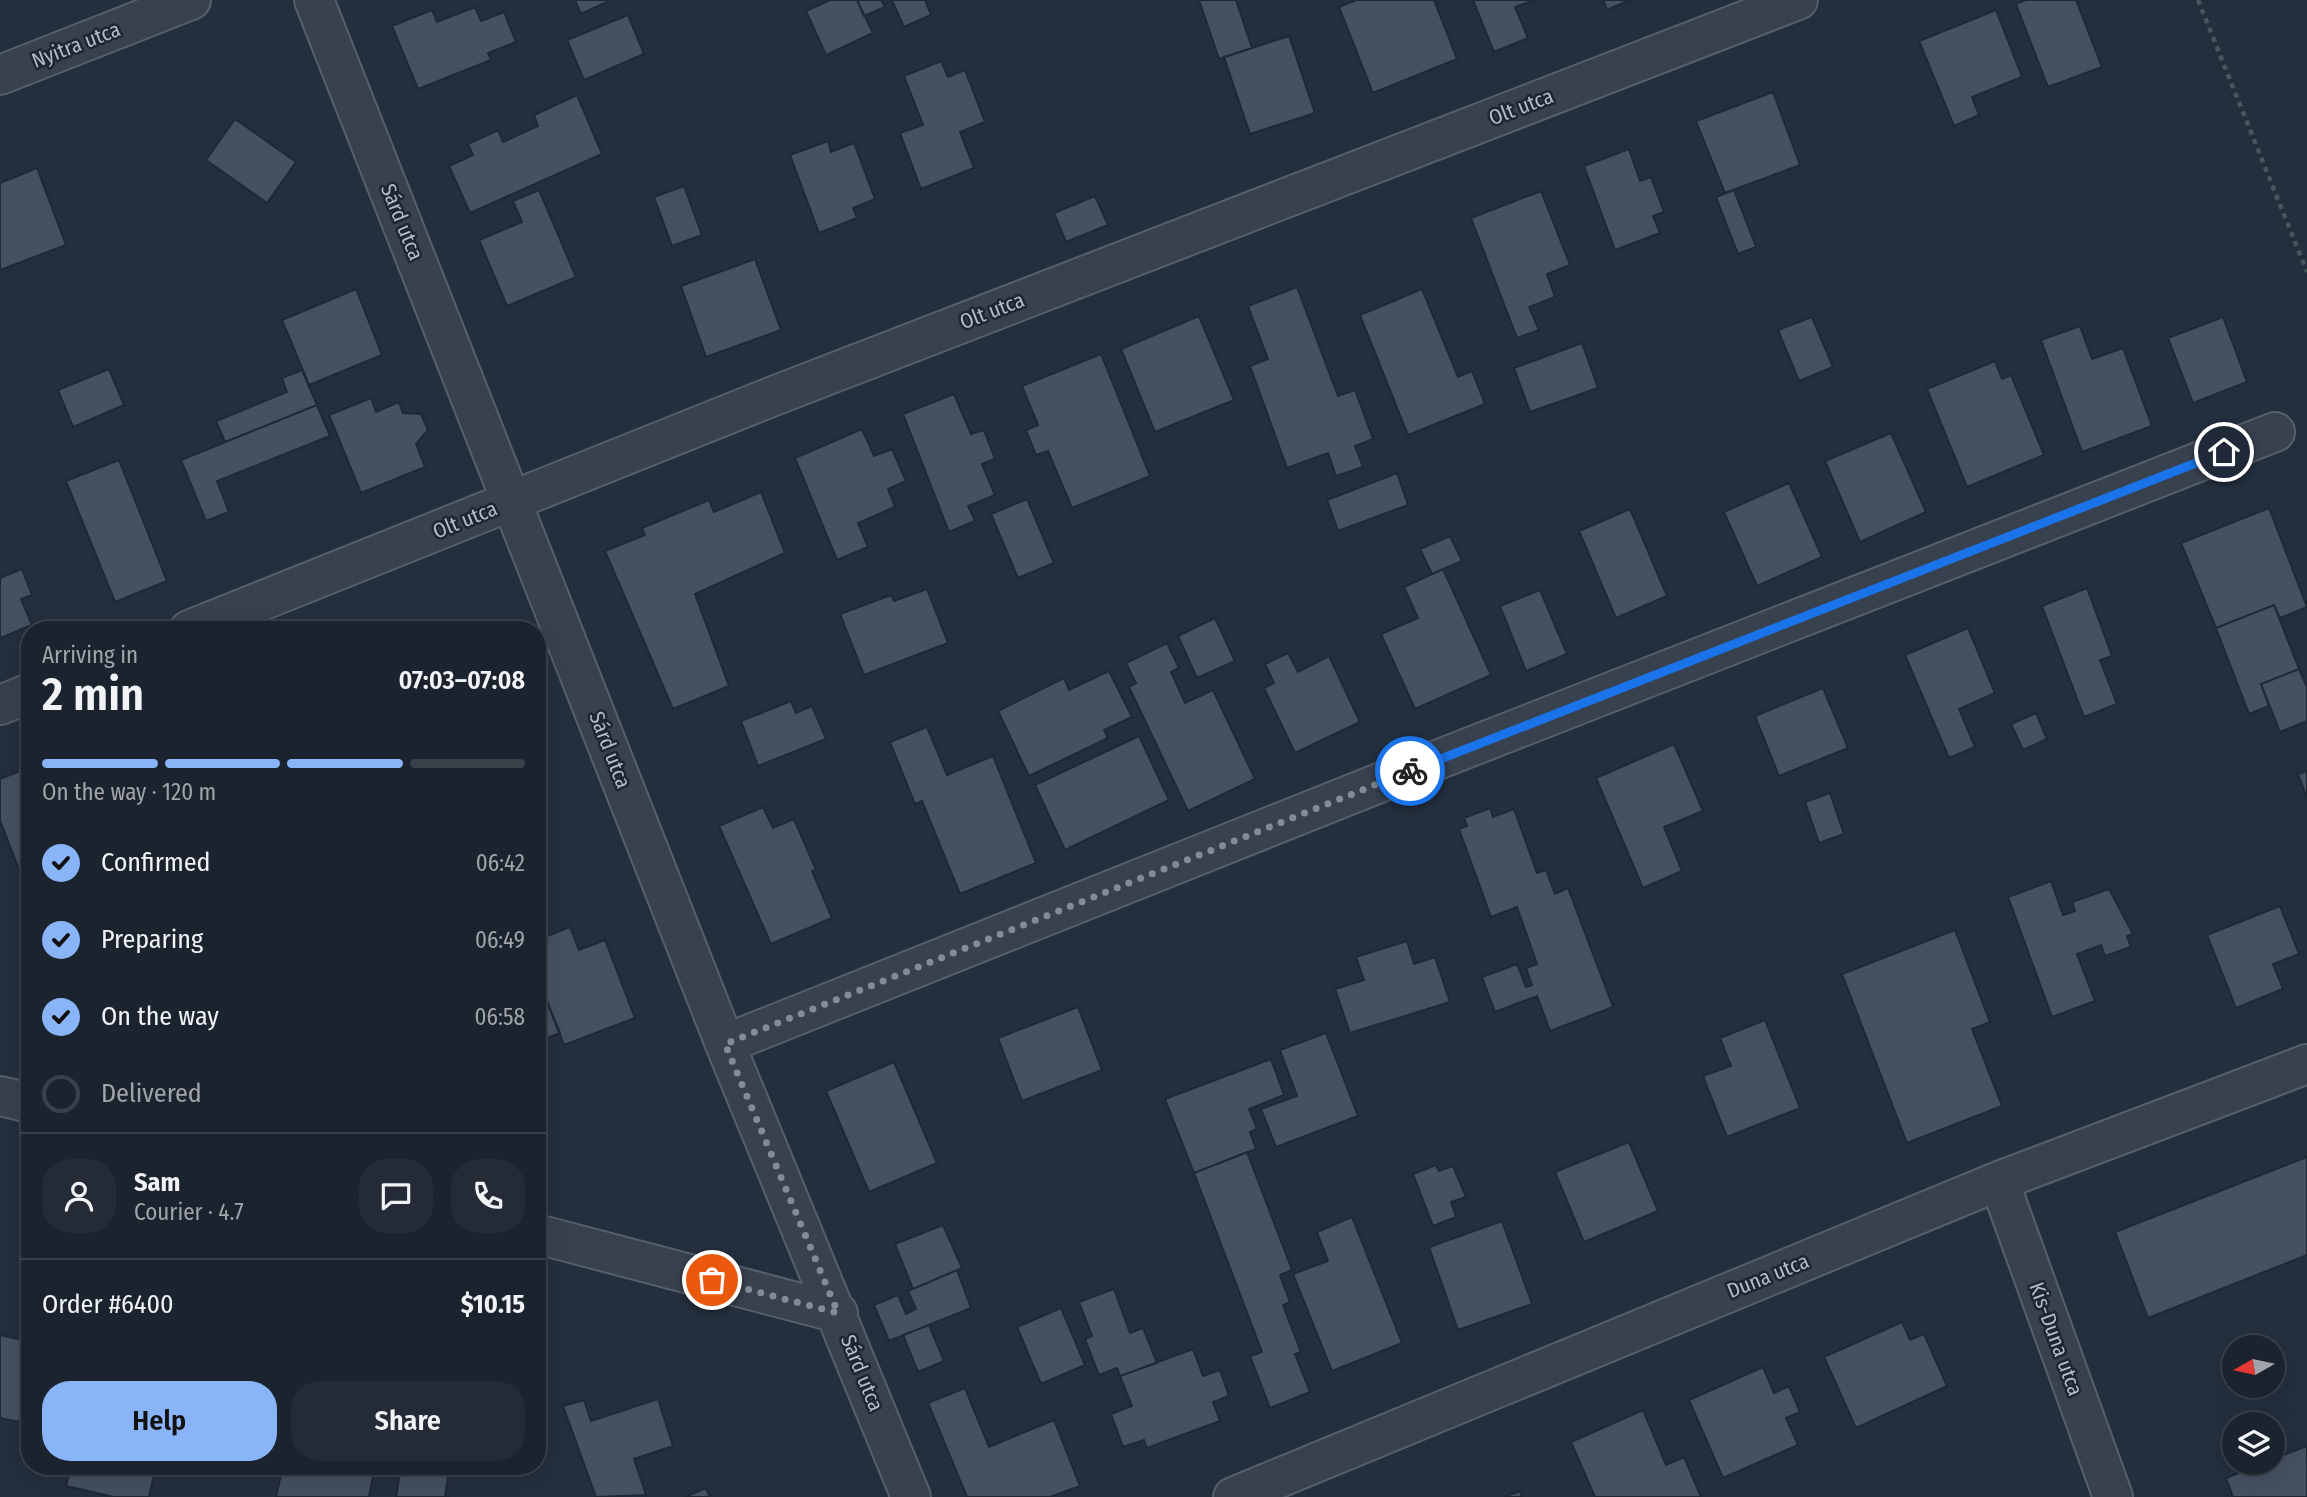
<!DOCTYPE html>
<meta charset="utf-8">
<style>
:root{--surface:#1b232e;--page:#242b36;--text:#f1f3f6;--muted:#a0a4aa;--line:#39404a;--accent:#8ab4f8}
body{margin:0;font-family:"Fira Sans Condensed",sans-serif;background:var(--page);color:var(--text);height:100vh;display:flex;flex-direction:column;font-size:26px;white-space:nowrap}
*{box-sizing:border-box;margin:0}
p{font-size:23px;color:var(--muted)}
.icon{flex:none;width:38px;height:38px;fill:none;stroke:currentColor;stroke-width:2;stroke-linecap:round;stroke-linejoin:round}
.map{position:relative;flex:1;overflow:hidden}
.side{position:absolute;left:21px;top:621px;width:525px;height:854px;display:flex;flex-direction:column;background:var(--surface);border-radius:28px;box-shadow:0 7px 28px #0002,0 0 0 2px var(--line)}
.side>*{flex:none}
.needle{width:46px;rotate:261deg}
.fabs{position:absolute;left:2222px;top:1335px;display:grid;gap:14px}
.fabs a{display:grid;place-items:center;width:63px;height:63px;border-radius:50%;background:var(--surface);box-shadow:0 7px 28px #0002,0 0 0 2px var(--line);font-size:35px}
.pin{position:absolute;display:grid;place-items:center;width:60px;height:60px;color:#fff;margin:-30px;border:4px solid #fff;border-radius:50%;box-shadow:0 2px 7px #0007}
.courier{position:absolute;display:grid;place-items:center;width:70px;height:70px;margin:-35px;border:5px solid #1a73e8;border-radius:50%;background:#fff;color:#222;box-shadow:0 2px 9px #0007}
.summary em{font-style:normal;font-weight:600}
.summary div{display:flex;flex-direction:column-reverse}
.summary{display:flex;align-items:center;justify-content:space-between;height:119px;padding:0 21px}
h1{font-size:46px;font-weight:600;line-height:52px}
.bar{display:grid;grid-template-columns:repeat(4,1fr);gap:10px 7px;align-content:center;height:84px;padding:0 21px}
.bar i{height:9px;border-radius:5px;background:var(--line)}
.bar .on{background:var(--accent)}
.bar p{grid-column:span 4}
.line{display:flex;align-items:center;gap:18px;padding:0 21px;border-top:2px solid var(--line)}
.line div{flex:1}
.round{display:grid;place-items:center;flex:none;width:74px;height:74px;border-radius:28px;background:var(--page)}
ol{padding:0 21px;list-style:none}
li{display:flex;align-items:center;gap:21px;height:77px}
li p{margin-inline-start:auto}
li .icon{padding:7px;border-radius:50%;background:var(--accent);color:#111;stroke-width:4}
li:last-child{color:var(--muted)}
li i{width:38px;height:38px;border:4px solid var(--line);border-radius:50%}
.action{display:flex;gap:14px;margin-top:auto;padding:14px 21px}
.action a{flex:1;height:80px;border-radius:28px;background:var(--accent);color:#111;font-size:28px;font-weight:600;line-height:80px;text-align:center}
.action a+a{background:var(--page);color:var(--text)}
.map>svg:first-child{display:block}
</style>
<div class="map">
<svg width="2307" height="1497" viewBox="0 0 2307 1497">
<rect width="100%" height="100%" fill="#242f3e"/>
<!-- building -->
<path fill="#455162" stroke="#1f2835" stroke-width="2" d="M 575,0 L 611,0 L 581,14 Z
M 830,0 L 857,0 L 873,33 L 826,55 L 806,11 Z
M 857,0 L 881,0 L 885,7 L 864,16 Z
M 892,0 L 925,0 L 931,15 L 904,27 Z
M 1199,0 L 1236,0 L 1252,48 L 1219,59 Z
M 1356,0 L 1434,0 L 1457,59 L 1373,93 L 1339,7 Z
M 1473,0 L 1535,0 L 1515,7 L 1528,38 L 1494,52 Z
M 1603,0 L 1630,0 L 1607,10 Z
M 2026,0 L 2076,0 L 2102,67 L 2048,87 L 2016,4 Z
M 475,7 L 481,21 L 504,12 L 516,42 L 488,53 L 491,60 L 418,89 L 392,26 L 432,10 L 437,22 Z
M 1996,10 L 2022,77 L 1972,97 L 1979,115 L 1954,126 L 1919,41 Z
M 628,15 L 644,54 L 584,80 L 567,40 Z
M 1289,36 L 1315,113 L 1250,134 L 1224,57 Z
M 941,61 L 948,77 L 965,70 L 985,122 L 960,132 L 974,168 L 921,189 L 900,133 L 923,125 L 904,76 Z
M 1773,92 L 1800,165 L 1725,193 L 1696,121 Z
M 577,95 L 602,154 L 470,213 L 449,166 L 473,155 L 468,144 L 498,130 L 503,142 L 538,126 L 534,115 Z
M 235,119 L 296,162 L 267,203 L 206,160 Z
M 828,141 L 831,152 L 854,143 L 875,199 L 853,208 L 857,218 L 819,233 L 790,155 Z
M 1629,149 L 1640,181 L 1651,177 L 1664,212 L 1653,216 L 1660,233 L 1615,250 L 1584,166 Z
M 37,168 L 66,245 L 0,270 L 0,183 Z
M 684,186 L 702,235 L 672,246 L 654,197 Z
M 539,190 L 576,277 L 507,306 L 479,240 L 522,222 L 513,201 Z
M 1734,190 L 1756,247 L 1738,254 L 1716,197 Z
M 1541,191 L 1570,265 L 1547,274 L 1555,297 L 1529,307 L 1539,330 L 1517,338 L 1471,218 Z
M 1095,196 L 1108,225 L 1066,242 L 1054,213 Z
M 755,259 L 781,330 L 706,357 L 681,286 Z
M 1297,287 L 1338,396 L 1355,390 L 1373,439 L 1355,446 L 1363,467 L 1336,476 L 1328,453 L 1287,468 L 1250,366 L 1268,359 L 1248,306 Z
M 356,289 L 382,355 L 309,385 L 282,320 Z
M 1422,289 L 1458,377 L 1472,371 L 1485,404 L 1408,435 L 1360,315 Z
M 1199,316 L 1234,400 L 1155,432 L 1121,349 Z
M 1812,317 L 1833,367 L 1799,381 L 1778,330 Z
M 2223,317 L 2247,382 L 2193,403 L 2168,338 Z
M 2080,326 L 2092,359 L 2123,348 L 2152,426 L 2082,452 L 2041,340 Z
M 1582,343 L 1598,388 L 1530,412 L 1514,368 Z
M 1101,354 L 1150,476 L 1072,508 L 1048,451 L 1036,455 L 1026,430 L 1038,425 L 1022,386 Z
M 1995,361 L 2002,379 L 2011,375 L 2044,455 L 1967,487 L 1927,389 Z
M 109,369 L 124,405 L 73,427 L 58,390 Z
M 302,370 L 317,405 L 225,442 L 216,421 L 287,392 L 282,378 Z
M 954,394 L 971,434 L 984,430 L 995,459 L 982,464 L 995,495 L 968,506 L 975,521 L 949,532 L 903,414 Z
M 371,398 L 376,412 L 399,402 L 403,413 L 421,414 L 428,430 L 416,444 L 425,467 L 361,493 L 329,415 Z
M 317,405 L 330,436 L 217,481 L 229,512 L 206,521 L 181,460 Z
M 862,429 L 874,456 L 892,449 L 906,481 L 888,489 L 895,507 L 858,523 L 868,547 L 837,560 L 795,458 Z
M 1891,433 L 1926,512 L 1860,542 L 1825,461 Z
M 119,460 L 167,581 L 115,602 L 66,481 Z
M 1397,473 L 1408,505 L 1338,531 L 1327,500 Z
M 1789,483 L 1822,557 L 1757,586 L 1724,512 Z
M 761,492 L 785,553 L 695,594 L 729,686 L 673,709 L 605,551 L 645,535 L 642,528 L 709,500 L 714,512 Z
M 1027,499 L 1054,563 L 1018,578 L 991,514 Z
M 2269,508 L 2307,607 L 2280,618 L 2274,605 L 2216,628 L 2181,543 Z
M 1630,509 L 1667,596 L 1616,618 L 1579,531 Z
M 1450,536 L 1462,561 L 1432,574 L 1420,549 Z
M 22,569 L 32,595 L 21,599 L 32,625 L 0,638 L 0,578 Z
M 1443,569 L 1491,675 L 1415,709 L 1381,634 L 1418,618 L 1404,587 Z
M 2087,588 L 2112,656 L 2100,660 L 2117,704 L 2084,717 L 2042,606 Z
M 927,589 L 948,643 L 864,675 L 840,614 L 891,595 L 894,601 Z
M 1540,590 L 1567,654 L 1526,671 L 1500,606 Z
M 2274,605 L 2299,669 L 2261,684 L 2269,706 L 2249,714 L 2216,628 Z
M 1215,618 L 1235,661 L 1197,678 L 1178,636 Z
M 1968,628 L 1995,693 L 1959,709 L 1975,747 L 1949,758 L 1905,655 Z
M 1167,643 L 1179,668 L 1171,672 L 1185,703 L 1213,690 L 1255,779 L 1188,811 L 1129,687 L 1136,683 L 1126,663 Z
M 1288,653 L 1298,672 L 1329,656 L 1360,722 L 1295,753 L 1264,688 L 1274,683 L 1265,664 Z
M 2299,669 L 2307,687 L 2307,721 L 2280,732 L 2261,684 Z
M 1109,671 L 1132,717 L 1104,730 L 1108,738 L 1029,776 L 998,711 L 1064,678 L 1069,690 Z
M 1823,688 L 1848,748 L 1779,776 L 1755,716 Z
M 791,701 L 796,713 L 812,706 L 826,739 L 758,766 L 741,721 Z
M 2036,713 L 2047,739 L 2023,750 L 2011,724 Z
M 927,727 L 947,775 L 993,756 L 1036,863 L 960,894 L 922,801 L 915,804 L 890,742 Z
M 1139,736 L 1169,800 L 1065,850 L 1035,785 Z
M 1674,744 L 1703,811 L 1664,827 L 1682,871 L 1643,888 L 1596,778 Z
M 30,767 L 30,878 L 23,880 L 0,820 L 0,779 Z
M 2307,771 L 2307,798 L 2298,774 Z
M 1830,793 L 1844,834 L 1819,843 L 1805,802 Z
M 763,807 L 773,828 L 794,819 L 816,870 L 812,871 L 832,918 L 771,944 L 719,826 Z
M 1490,808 L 1493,817 L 1514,809 L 1537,873 L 1546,870 L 1555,894 L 1568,888 L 1613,1007 L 1550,1031 L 1537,996 L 1495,1012 L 1482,977 L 1517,964 L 1526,987 L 1532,985 L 1526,968 L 1537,964 L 1517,907 L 1491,917 L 1459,829 L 1467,826 L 1464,818 Z
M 2051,881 L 2063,915 L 2075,911 L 2072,902 L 2109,889 L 2133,934 L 2127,936 L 2131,947 L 2105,956 L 2101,945 L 2077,954 L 2095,1001 L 2052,1017 L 2008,897 Z
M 2280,906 L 2299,954 L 2273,964 L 2283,989 L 2236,1008 L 2207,935 Z
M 570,927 L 579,950 L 605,940 L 635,1018 L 564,1045 L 537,977 L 537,940 Z
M 1955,930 L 1990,1022 L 1972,1029 L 2002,1106 L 1907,1143 L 1842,974 Z
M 1407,941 L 1414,964 L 1435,957 L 1450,1002 L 1350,1033 L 1335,989 L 1364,980 L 1356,957 Z
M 537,977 L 560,1033 L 537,1042 Z
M 1078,1007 L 1102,1070 L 1022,1101 L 998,1038 Z
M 1765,1020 L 1800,1108 L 1727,1137 L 1703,1076 L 1731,1066 L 1720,1038 Z
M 1326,1033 L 1358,1116 L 1276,1147 L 1261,1109 L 1297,1096 L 1280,1050 Z
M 1271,1059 L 1284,1095 L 1249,1109 L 1257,1129 L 1250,1132 L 1256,1149 L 1194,1173 L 1165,1099 Z
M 894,1062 L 937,1163 L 869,1192 L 826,1091 Z
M 1629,1142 L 1658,1211 L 1584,1242 L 1555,1172 Z
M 1247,1152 L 1292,1270 L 1280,1275 L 1290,1302 L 1283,1305 L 1301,1352 L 1295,1354 L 1310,1392 L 1270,1408 L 1250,1356 L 1262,1352 L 1194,1173 Z
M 2307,1157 L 2307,1255 L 2148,1318 L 2115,1232 Z
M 1436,1165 L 1439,1171 L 1453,1166 L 1466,1197 L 1451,1202 L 1456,1217 L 1433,1226 L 1413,1174 Z
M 1352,1217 L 1402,1343 L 1332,1371 L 1293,1274 L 1328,1261 L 1317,1232 Z
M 1502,1221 L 1532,1304 L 1458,1330 L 1429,1247 Z
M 943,1225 L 962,1268 L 913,1289 L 895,1244 Z
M 957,1270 L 971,1308 L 889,1341 L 874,1305 L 898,1295 L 906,1314 L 916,1309 L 908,1291 Z
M 1114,1289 L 1130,1333 L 1143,1328 L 1157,1363 L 1120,1376 L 1117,1368 L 1099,1375 L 1085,1339 L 1092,1336 L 1079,1302 Z
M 1061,1308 L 1085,1365 L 1041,1384 L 1017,1327 Z
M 1902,1322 L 1910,1340 L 1924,1334 L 1947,1386 L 1856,1428 L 1824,1357 Z
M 929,1325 L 944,1361 L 918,1372 L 903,1335 Z
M 0,1335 L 30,1342 L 30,1370 L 19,1422 L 0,1418 Z
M 1193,1349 L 1203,1376 L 1220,1370 L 1229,1396 L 1213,1402 L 1220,1421 L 1147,1448 L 1144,1440 L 1123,1447 L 1111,1414 L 1132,1406 L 1120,1376 Z
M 1763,1367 L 1774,1393 L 1789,1386 L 1800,1412 L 1786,1418 L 1798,1445 L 1723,1478 L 1689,1400 Z
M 965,1388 L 989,1447 L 1054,1420 L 1080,1486 L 1050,1497 L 967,1497 L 928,1403 Z
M 658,1399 L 673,1446 L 634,1459 L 646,1495 L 596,1497 L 563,1406 L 584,1400 L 591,1421 Z
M 1643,1410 L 1666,1465 L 1684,1457 L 1701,1497 L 1595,1497 L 1571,1442 Z
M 2307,1446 L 2307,1497 L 2233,1497 L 2226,1478 L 2264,1463 L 2273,1463 L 2273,1459 Z
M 71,1466 L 156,1466 L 149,1497 L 114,1497 L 66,1486 Z
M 222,1466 L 251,1466 L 249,1473 Z
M 283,1466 L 375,1466 L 369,1497 L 276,1497 Z
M 401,1466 L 450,1466 L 445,1496 L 449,1497 L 396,1497 Z
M 706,1488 L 710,1497 L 685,1497 Z
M 1520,1491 L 1522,1497 L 1504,1497 Z"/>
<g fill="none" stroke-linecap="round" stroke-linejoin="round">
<defs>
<path id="minor" d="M 314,0 L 725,1044 L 911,1497
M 0,75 L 191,0
M 189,630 L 771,397 L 1798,0
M 0,705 L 30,693
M 725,1044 L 1432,762 L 2275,432
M 0,1096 L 30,1103
M 1999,1181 L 2113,1497
M 537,1234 L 838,1313
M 1233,1497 L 1999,1181 L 2307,1064"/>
</defs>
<!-- minor casing -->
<use href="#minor" stroke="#565f6c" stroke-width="42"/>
<!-- path -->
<path stroke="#44595c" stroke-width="4.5" stroke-dasharray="5 5" stroke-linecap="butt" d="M 2198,0 L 2307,272"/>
<!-- minor -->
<use href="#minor" stroke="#38414e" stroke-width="38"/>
</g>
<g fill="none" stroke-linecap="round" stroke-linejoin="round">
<!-- done -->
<path stroke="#828b98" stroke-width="7" stroke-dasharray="0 12.6" d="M 712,1280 L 838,1313 L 725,1044 L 1410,771"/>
<!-- route -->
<path stroke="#1a73e8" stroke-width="9" d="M 1410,771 L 2224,452"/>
</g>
<g text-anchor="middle" stroke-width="5" stroke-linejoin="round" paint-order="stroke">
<!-- street labels -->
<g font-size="21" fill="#b4bcc9" stroke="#1d2633">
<text transform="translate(76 45) rotate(-21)" y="7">Nyitra utca</text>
<text transform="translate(1521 107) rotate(-21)" y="7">Olt utca</text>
<text transform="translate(402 222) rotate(68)" y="7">Sárd utca</text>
<text transform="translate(992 311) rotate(-21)" y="7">Olt utca</text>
<text transform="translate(465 520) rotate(-22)" y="7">Olt utca</text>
<text transform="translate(610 750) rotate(69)" y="7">Sárd utca</text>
<text transform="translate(1768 1276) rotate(-22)" y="7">Duna utca</text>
<text transform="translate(2056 1339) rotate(70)" y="7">Kis-Duna utca</text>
<text transform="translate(862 1373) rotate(68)" y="7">Sárd utca</text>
</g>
</g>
</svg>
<div class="fabs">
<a><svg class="needle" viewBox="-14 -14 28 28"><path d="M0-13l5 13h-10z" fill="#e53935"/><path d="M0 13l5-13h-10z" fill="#a0a4aa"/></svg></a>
<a><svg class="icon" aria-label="layers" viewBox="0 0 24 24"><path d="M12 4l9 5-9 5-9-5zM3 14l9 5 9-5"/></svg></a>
</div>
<div class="pin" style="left:712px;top:1280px;background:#ea580c"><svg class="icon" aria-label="bag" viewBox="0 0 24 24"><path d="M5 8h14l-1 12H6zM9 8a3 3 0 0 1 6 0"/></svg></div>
<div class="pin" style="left:2224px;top:452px;background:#1f2937"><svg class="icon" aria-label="home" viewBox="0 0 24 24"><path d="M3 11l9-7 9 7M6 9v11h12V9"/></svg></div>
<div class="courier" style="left:1410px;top:771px"><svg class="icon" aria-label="bike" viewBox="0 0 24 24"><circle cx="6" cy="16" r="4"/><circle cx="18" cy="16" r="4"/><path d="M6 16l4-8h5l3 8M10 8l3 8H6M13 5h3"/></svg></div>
<section class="side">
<div class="summary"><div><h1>2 min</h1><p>Arriving in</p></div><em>07:03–07:08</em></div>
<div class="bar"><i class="on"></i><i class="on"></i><i class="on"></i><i></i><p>On the way · 120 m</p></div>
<ol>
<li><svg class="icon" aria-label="check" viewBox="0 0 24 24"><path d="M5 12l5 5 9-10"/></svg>Confirmed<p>06:42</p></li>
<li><svg class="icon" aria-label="check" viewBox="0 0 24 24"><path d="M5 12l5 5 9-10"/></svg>Preparing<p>06:49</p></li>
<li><svg class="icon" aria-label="check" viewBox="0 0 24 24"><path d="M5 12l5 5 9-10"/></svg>On the way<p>06:58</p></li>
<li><i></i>Delivered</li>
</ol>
<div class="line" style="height:126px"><a class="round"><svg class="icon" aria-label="person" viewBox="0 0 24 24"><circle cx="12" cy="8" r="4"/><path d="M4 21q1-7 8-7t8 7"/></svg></a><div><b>Sam</b><p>Courier · 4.7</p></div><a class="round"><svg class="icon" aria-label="chat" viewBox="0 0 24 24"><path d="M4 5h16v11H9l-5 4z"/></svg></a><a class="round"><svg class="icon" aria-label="phone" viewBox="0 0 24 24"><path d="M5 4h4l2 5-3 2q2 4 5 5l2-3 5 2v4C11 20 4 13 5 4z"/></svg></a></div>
<div class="line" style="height:91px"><div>Order #6400</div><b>$10.15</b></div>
<div class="action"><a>Help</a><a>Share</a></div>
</section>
</div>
